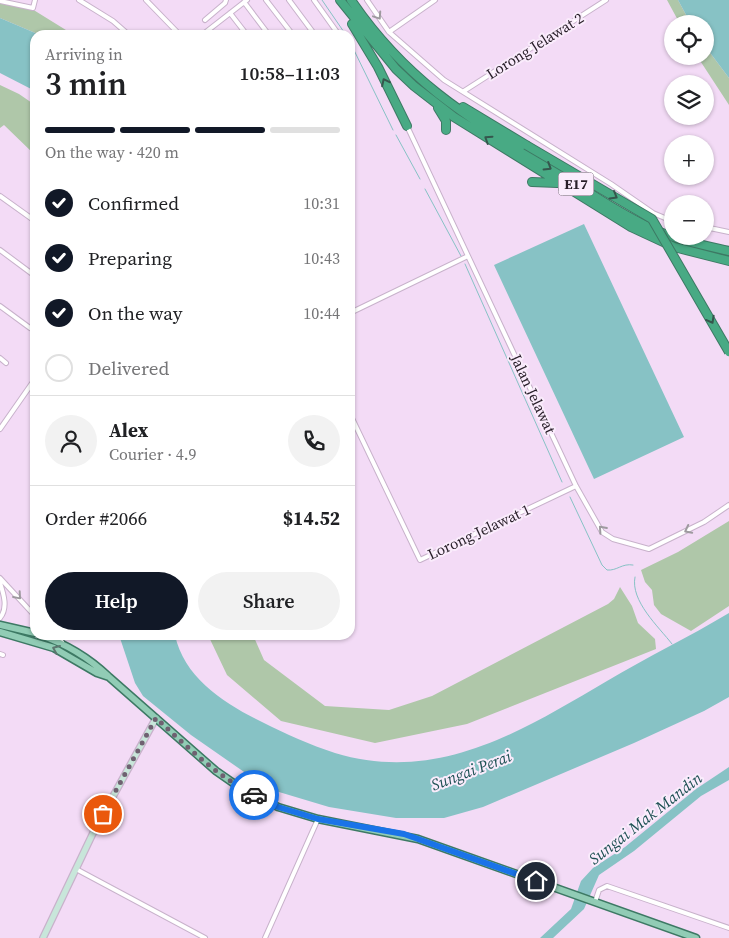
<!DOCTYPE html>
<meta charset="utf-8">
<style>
:root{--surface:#fff;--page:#f2f2f2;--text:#202124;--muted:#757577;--line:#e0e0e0;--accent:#111827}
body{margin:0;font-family:"Source Serif 4",serif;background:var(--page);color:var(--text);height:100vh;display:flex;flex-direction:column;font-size:19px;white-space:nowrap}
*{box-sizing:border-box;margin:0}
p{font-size:16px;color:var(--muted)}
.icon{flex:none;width:28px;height:28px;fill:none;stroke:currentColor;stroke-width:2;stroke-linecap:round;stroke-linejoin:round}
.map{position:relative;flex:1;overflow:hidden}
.side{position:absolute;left:30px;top:30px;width:325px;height:610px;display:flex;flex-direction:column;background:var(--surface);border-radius:15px;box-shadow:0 1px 4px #0004}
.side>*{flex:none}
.tools{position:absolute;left:664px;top:15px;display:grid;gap:10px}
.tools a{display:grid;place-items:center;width:50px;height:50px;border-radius:50%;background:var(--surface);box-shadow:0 1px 4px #0004;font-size:25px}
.pin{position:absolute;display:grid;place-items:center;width:42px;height:42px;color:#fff;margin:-21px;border:2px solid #fff;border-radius:50%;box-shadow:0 1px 5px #0007}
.courier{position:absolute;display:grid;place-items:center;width:50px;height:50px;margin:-25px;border:4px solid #1a73e8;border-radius:50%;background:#fff;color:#222;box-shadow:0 1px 6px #0007}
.head em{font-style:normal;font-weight:600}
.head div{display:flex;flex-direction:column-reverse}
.head{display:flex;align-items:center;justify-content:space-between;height:85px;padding:0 15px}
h1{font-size:32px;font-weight:600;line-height:38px}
.bar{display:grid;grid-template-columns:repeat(4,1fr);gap:8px 5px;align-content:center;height:60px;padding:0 15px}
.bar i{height:6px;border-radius:4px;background:var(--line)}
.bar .current{background:var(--accent)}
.bar p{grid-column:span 4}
.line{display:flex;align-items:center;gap:12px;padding:0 15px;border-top:1px solid var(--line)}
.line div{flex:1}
.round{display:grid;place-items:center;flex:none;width:52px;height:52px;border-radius:26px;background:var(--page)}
ol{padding:0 15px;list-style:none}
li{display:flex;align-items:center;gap:15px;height:55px}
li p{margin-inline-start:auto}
li .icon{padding:5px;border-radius:50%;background:var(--accent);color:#fff;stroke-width:4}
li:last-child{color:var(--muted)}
li i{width:28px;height:28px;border:2px solid var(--line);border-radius:50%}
.action{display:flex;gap:10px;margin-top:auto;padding:10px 15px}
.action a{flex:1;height:58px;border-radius:30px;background:var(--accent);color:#fff;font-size:20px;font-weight:600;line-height:58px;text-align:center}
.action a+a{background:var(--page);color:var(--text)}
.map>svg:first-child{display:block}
</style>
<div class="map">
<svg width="729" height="938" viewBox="0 0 729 938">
<rect width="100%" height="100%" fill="#f3dbf6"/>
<!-- green -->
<path fill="#afc7a9" d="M 667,0 L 678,0 L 691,24 L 680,24 Z
M 0,3 L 32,9 L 74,35 L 40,35 L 0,18 Z
M 705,46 L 729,78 L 729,105 L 697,56 L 705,56 Z
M 0,85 L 19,94 L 35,105 L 35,155 L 4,125 L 0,128 Z
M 729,521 L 729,606 L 691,631 L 661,614 L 654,605 L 652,590 L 645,582 L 641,570 L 678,552 Z
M 620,587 L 632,606 L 638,623 L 655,639 L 656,649 L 467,724 L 375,743 L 281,721 L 227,675 L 208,635 L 253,635 L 264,660 L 325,706 L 389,710 L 432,696 L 608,604 L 614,599 Z"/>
<!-- water -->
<path fill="#87c2c5" d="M 678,0 L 729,0 L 729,78 L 705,46 L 705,24 L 691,24 Z
M 0,18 L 40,35 L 35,35 L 35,91 L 0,73 Z
M 584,224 L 684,437 L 594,479 L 494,265 Z
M 729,613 L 729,697 L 704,711 L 634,743 L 483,807 L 444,818 L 396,818 L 329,807 L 279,792 L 247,774 L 191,735 L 143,696 L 135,683 L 119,635 L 175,635 C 184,678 225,704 262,722 C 286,734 310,745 335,753 C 438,784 522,731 607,681 C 647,657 689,637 729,613 Z
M 729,767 L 729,780 L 701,796 L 634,851 L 599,875 L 584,909 L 553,938 L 540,938 L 571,909 L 581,881 L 593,868 L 625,847 L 696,789 Z"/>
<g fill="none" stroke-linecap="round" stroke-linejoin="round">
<!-- stream -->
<path stroke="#87c2c5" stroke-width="1" d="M 322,0 L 346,35
M 350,42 L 393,130
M 396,135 L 420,179
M 425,189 L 461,256
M 465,264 L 562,482
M 570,497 L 602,565 L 607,570 C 617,571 622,563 633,565
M 635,577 C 630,601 659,627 672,644"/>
<defs>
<path id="street" d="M 79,0 L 113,21 L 129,35
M 146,0 L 180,35
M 266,0 L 293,35
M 289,0 L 315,35
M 314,0 L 339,35
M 367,0 L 389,32 L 444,80 L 611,184 L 653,213 L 672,221
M 0,1 L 33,8 L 35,0
M 244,2 L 269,35
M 230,13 L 247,35
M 205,20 L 225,3 L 226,0
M 389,32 L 435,0
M 202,35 L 247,0
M 464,91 L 606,0
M 407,126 L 576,486 L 602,532 L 613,539 L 649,549 L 704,522 L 729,505
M 0,196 L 35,221
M 705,227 L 729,232
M 0,250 L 35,276
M 0,306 L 30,328
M 350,313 L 468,256
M 0,358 L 6,363
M 350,414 L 420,560 L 576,486
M 0,429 L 35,379
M 0,578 L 35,616
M 0,583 C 4,595 8,608 0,618
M 54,635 L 62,642
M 0,654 L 3,655
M 76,869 L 205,938
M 595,902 L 599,890 L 607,886 L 729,928
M 265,938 L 318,819"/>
<path id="secondary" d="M 43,938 L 94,831 L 156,718"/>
<path id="primary" d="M 0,625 L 35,633
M 0,632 L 54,648 L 97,673 L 109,677 L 216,771 L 239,787 L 278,807 L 318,819 L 418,839 L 696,938
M 40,635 C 66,644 88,657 108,676"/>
<path id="highway" d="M 340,0 L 396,69 L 414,86 L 454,117 L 631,227 L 674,247 L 729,261
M 351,0 C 406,81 467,117 549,167 C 583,188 616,212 653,229 C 677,240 703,245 729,251
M 352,24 L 378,67 L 407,126
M 463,107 L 526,145
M 438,108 L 446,121 L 446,130
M 532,182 L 557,183"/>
</defs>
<!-- street casing -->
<use href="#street" stroke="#c8b2cb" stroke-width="6"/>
<!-- secondary casing -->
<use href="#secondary" stroke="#c8b2cb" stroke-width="8"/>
<!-- primary casing -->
<use href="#primary" stroke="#3d7964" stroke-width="9"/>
<!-- highway casing -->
<use href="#highway" stroke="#3d7964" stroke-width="10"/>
<!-- street -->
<use href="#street" stroke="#fff" stroke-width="4"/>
<!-- secondary -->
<use href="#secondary" stroke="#c8e6da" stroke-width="5.5"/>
<!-- primary -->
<use href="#primary" stroke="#91ccb5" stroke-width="6"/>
<!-- highway -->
<use href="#highway" stroke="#48aa84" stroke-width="8"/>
<defs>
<path id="highway-bridge" d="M 526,145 L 652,219 L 729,352"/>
</defs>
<!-- highway-bridge casing -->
<use href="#highway-bridge" stroke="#3d7964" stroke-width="10" stroke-linecap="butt"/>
<!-- highway-bridge -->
<use href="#highway-bridge" stroke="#48aa84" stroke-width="8"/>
</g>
<!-- one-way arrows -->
<defs><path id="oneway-chevron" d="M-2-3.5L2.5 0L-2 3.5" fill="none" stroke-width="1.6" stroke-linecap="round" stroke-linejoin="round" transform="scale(1.25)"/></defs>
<g stroke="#9e9a9f">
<use href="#oneway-chevron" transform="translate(378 16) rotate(56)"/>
<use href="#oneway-chevron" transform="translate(602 529) rotate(-132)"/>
<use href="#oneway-chevron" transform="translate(688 530) rotate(153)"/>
<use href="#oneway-chevron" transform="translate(18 596) rotate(49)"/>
</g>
<g stroke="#35574d">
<use href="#oneway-chevron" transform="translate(385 82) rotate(-116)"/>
<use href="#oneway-chevron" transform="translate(488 139) rotate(-147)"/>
<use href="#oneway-chevron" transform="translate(548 167) rotate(32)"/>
<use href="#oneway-chevron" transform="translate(614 196) rotate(30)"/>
<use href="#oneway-chevron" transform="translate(711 320) rotate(61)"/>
</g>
<use stroke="#5c766f" href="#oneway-chevron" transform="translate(56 649) rotate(-157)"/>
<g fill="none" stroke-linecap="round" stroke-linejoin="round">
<!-- done -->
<path stroke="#6f6171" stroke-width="5" stroke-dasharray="0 9" d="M 103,814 L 156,718 C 186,746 217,776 254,795"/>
<!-- route -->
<path stroke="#1a73e8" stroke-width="6" d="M 254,795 L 278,807 L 318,819 L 404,834 L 536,881"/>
</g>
<g text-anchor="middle" stroke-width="4" stroke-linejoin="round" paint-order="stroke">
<!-- shield labels -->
<rect fill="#faecfc" stroke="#675c68" stroke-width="1" x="558.5" y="172.5" width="35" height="23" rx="4"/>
<g font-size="14" font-weight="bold" fill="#281f29">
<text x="576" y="189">E17</text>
</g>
<!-- street labels -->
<g font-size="15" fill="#281f29" stroke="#faecfc">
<text transform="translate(535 46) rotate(-32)" y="5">Lorong Jelawat 2</text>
<text transform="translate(533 394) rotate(65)" y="5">Jalan Jelawat</text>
<text transform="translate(479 532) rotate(-25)" y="5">Lorong Jelawat 1</text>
</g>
<!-- water labels -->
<g font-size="16" font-style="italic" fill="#1d5053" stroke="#faecfc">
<text transform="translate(471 770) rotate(-21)" y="6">Sungai Perai</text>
<text transform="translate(645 818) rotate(-38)" y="6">Sungai Mak Mandin</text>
</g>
</g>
</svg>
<div class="tools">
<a><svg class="icon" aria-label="locate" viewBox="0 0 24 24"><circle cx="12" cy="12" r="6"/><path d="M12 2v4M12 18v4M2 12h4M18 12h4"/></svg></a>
<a><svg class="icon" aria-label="layers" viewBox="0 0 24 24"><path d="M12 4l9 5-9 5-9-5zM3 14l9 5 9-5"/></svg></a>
<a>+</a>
<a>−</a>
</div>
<div class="pin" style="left:103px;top:814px;background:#ea580c"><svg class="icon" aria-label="bag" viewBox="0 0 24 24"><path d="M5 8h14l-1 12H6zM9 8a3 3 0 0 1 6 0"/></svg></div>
<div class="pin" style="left:536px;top:881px;background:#1f2937"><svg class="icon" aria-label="home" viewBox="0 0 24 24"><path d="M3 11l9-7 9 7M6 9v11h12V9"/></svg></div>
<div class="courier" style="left:254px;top:795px"><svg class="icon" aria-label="car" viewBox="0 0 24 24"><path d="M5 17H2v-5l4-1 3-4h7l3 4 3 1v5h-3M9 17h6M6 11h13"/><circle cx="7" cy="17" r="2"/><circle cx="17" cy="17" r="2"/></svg></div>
<section class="side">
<div class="head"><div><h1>3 min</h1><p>Arriving in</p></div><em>10:58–11:03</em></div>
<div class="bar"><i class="current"></i><i class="current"></i><i class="current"></i><i></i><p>On the way · 420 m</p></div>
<ol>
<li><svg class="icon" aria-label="check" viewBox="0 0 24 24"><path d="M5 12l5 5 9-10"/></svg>Confirmed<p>10:31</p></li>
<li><svg class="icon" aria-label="check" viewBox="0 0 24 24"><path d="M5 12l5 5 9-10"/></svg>Preparing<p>10:43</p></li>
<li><svg class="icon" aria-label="check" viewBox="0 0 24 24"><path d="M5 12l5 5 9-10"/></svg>On the way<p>10:44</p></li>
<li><i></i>Delivered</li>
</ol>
<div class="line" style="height:90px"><a class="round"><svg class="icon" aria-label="person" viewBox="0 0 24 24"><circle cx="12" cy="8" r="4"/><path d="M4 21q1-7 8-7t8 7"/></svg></a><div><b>Alex</b><p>Courier · 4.9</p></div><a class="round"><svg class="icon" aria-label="phone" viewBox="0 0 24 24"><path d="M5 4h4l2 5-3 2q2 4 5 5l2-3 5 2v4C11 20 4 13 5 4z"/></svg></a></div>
<div class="line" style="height:65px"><div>Order #2066</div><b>$14.52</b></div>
<div class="action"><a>Help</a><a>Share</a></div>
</section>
</div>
